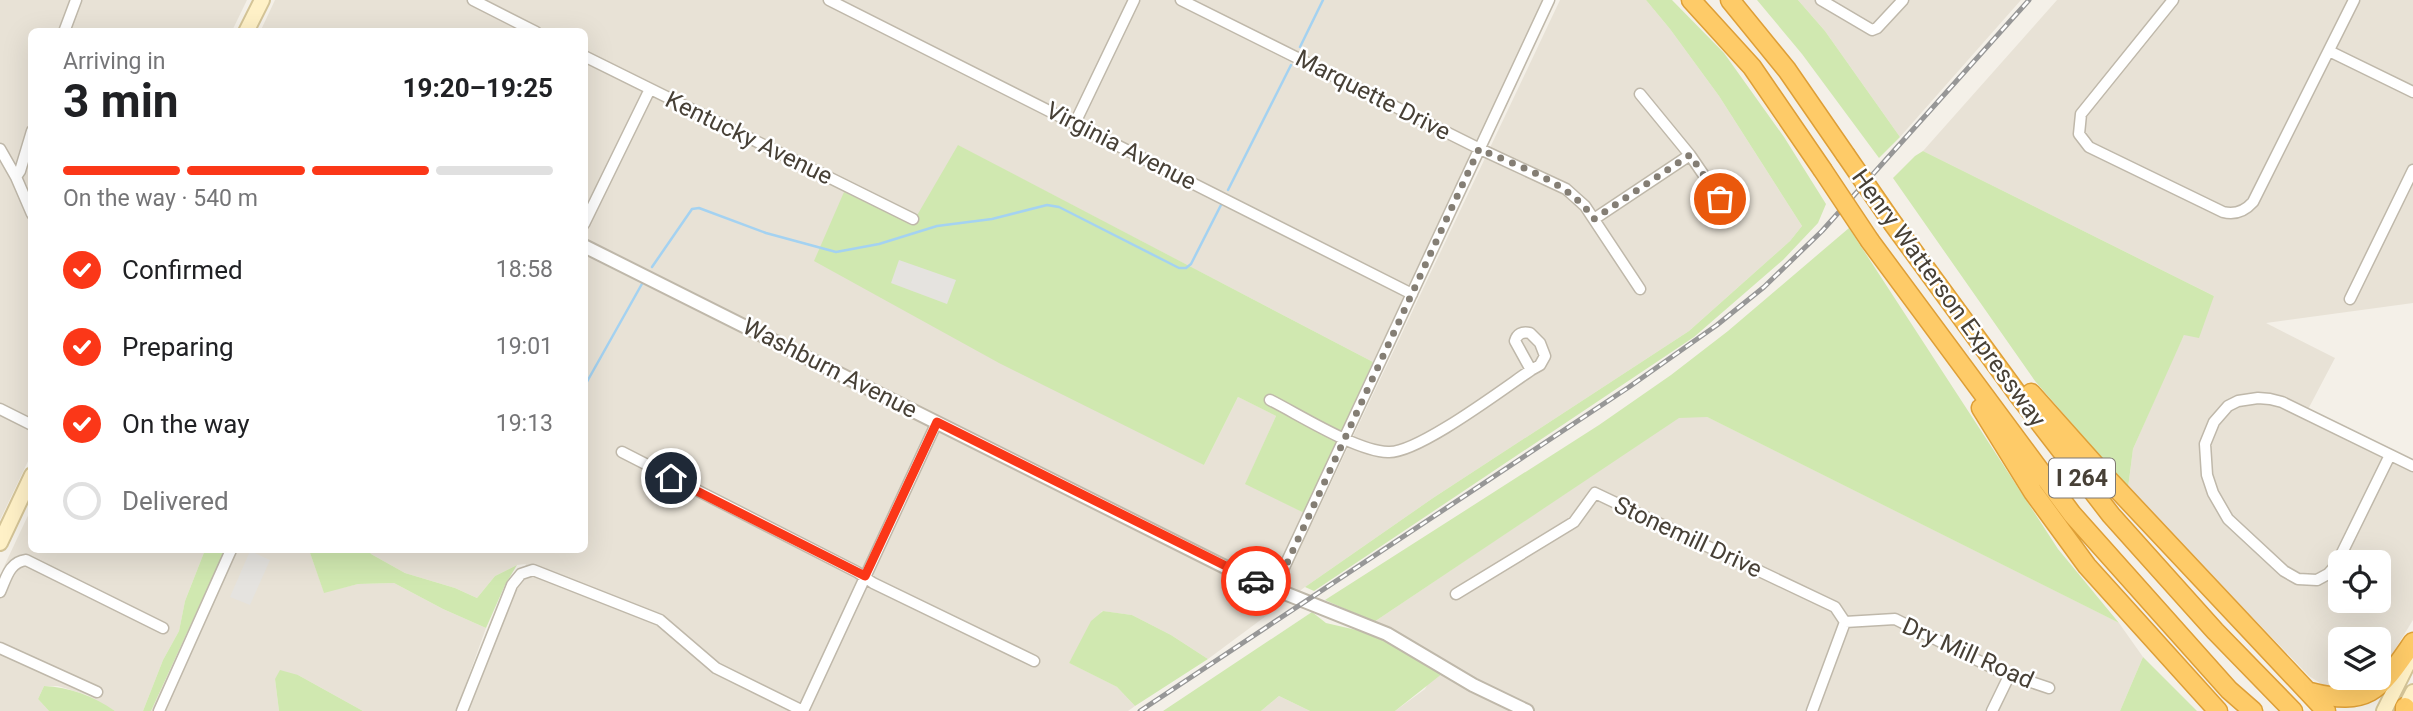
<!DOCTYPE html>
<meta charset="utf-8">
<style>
:root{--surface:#fff;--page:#f2f2f2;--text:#202124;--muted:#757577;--line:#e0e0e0;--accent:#fb3718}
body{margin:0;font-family:Roboto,sans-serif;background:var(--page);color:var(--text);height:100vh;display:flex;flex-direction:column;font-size:26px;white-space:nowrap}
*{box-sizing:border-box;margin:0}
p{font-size:23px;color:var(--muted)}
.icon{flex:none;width:38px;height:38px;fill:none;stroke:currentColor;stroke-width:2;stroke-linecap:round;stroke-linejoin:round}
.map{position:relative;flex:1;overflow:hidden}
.panel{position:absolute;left:28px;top:28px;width:560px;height:525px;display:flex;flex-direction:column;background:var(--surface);border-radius:10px;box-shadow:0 7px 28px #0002}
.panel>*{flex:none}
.fabs{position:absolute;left:2328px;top:550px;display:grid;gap:14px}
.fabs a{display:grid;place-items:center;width:63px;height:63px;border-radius:10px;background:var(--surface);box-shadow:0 7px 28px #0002;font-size:35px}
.pin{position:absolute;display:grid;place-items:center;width:60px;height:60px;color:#fff;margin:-30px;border:4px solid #fff;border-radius:50%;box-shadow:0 2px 7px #0007}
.courier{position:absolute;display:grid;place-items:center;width:70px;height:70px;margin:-35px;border:5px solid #fb3718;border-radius:50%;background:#fff;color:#222;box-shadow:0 2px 9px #0007}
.headline em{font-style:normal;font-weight:700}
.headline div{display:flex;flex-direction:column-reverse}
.headline{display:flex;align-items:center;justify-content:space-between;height:119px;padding:0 35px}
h1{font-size:46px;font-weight:700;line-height:52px}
.bar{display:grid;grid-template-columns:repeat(4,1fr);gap:10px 7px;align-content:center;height:84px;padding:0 35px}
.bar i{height:9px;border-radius:5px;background:var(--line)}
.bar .current{background:var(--accent)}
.bar p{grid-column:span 4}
ol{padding:0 35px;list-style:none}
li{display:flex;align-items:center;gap:21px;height:77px}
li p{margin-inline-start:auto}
li .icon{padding:7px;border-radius:50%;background:var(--accent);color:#fff;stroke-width:4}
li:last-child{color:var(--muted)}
li i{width:38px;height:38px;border:4px solid var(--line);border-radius:50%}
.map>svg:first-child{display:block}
</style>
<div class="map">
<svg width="2413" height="711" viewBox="0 0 2413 711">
<rect width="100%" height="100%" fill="#f4f0e8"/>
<!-- residential -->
<path fill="#e8e2d6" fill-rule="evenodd" d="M 0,0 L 247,0 L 232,31 L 32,32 L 31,455 L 0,520 Z
M 275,0 L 1543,0 L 1373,362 L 959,146 L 1204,465 L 1238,397 L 1276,416 L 1246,483 L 1304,513 L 1313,521 L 1560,0 L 1646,0 L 1670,29 L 1719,96 L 1802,226 L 1790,241 L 1689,331 L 1433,498 L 1305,587 L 1208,659 L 1171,635 L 1132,615 L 1102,611 L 1069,663 L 1117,687 L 1135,706 L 1128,711 L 468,711 L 526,564 L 517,565 L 495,576 L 477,598 L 455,588 L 405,573 L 371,554 L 368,550 L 584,550 L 584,32 L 260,32 Z
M 1798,0 L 2021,0 L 1900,137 L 1825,31 Z
M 2057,0 L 2413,0 L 2413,303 L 2266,323 L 2335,358 L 2304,417 L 2413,471 L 2413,620 L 2372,687 L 2340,691 L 2323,685 L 2309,676 L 2128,488 L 2133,449 L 2172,360 L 2184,335 L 2214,296 L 1923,151 ZM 2340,562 L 2378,562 L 2378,600 L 2340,600 ZM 2340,639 L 2378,639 L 2378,677 L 2340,677 Z
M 1679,417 L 1707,417 L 2119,623 L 2143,657 L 2120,711 L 1395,711 L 1425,689 L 1440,660 L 1374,622 Z
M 31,509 L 32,550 L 205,550 L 185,601 L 179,631 L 163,660 L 143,711 L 115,711 L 87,695 L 58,686 L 44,686 L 38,699 L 49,711 L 0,711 L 0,575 Z
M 225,550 L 309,550 L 324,592 L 358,584 L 394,583 L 443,609 L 486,628 L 456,711 L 363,711 L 298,675 L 275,679 L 279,711 L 151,711 Z
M 1279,696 L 1310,711 L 1261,711 Z"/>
<!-- green -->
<path fill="#d0e8b0" d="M 1646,0 L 1672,0 L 1724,53 L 1784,137 L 1826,204 L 1818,223 L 1783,260 L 1694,337 L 1314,591 L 1305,587 L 1433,498 L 1689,331 L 1790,241 L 1802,226 L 1719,96 L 1670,29 Z
M 1757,0 L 1798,0 L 1825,31 L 1900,137 L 1879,158 L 1802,54 Z
M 958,145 L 1373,362 L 1304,513 L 1245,484 L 1276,416 L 1238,397 L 1204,465 L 999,363 L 814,261 L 844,192 L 912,224 Z
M 1923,151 L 2214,296 L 2199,338 L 2184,335 L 2133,449 L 2128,488 L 2035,381 L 1893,178 L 1915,156 Z
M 1849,228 L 2058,549 L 2119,623 L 1707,417 L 1679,418 L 1374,622 L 1325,600 L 1599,425 L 1671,375 L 1728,331 Z
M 205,550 L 225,550 L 151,711 L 143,711 L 163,660 L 179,631 L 185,601 Z
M 309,550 L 368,550 L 371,554 L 405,573 L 455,588 L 477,598 L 495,576 L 517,565 L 505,585 L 486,628 L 443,609 L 394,583 L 358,584 L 324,593 Z
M 1103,611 L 1132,615 L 1171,635 L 1208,659 L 1135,706 L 1117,687 L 1069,663 L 1091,621 Z
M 1312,612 L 1326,623 L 1365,632 L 1417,657 L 1443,673 L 1395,711 L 1310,711 L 1279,696 L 1261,711 L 1163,711 Z
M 2143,657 L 2197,711 L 2120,711 Z
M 280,670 L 298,675 L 363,711 L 279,711 L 275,679 Z
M 44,686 C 69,687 94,696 115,711 L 49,711 L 38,699 Z"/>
<!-- parking -->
<path fill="#e5e3df" d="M 899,260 L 956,280 L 947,304 L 891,283 Z
M 250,551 L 270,560 L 250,605 L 230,597 Z"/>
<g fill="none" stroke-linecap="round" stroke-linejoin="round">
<!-- stream -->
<path stroke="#a4d2f1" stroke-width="2.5" d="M 1300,47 L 1323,0
M 1228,190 L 1291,65
M 652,267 L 692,209 L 699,208 L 766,233 L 836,252 L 879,244 L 937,226 L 992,219 L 1047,205 L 1059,207 L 1179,268 L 1186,268 L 1191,264 L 1222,203
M 584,387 L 643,282"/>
<defs>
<path id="minor" d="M 473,0 L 536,32
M 829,0 L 1412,294
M 1181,0 L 1480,149 L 1566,189 L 1585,206 L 1640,289
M 1821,0 L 1872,30 L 1877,28 L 1903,0
M 2173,0 L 2081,114 L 2079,134 L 2089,147 L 2223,212 C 2235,215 2245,211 2253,202 L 2354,0
M 64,32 L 76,0
M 2329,51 L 2413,92
M 584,56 L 913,219
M 1640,94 L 1690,155 L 1731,215
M 1075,123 L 1134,0
M 0,149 L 16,177 L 32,214
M 16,177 L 20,171 L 32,131
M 1594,219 L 1690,155
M 584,224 L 650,89
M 2350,299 L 2413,170
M 1270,400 C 1300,415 1356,451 1388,452 C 1417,454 1503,389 1531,370 L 1540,365 L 1545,356 L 1540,343 L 1530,333 C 1522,331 1517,334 1515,341 L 1531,370
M 0,409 L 32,425
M 622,452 L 857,572 L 873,583 L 1034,661
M 2390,455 L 2336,565 L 2328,574 L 2317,580 L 2298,579 L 2284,571 L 2228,519 L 2213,493 L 2207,475 L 2205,444 L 2214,422 L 2228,406 L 2238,401 L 2258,398 L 2270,399 L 2282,402 L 2413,466
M 1274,589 L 1549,0
M 0,592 C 6,579 9,562 26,560 L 163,628
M 1456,594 L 1574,522 L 1595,493 L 1835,607 L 1845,622
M 1845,622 L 1895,619 L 2001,672 L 2049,688
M 0,648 L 97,692
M 159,711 L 231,550
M 462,711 L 512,585 L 521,574 L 533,570 L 660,620 L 716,668 L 803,711 L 937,422
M 1812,711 L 1845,622
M 1992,711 L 2010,674"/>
<path id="tertiary" d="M 584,246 L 1247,578 L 1387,634 L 1473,685 L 1527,711"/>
<path id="secondary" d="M 246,32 L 262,0
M 0,543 L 32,475
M 2384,711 L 2413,653
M 2403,711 L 2413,692"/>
<path id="motorway" d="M 1691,0 L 1752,67 L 1822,169
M 1730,0 L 1787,70 L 1845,154
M 1894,225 L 2019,396 L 2111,515 L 2215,631 L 2293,711
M 1870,241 L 2072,514 L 2229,690 L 2253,711
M 2031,393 L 2105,476 L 2326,711
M 1981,408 L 2033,492 L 2087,566 L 2218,711
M 2310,692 C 2371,708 2381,688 2413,642
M 2405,711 L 2405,707"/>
</defs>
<!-- minor casing -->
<use href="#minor" stroke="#bfb8aa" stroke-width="13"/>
<!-- tertiary casing -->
<use href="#tertiary" stroke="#bfb8aa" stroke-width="16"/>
<!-- secondary casing -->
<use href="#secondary" stroke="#d4c497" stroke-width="18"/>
<!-- motorway casing -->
<use href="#motorway" stroke="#de9f37" stroke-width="21"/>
<!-- minor -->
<use href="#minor" stroke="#fff" stroke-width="10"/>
<!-- tertiary -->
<use href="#tertiary" stroke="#fff" stroke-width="12"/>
<!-- secondary -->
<use href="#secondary" stroke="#fff1c7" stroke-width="14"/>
<!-- motorway -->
<use href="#motorway" stroke="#fecb68" stroke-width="18"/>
<defs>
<path id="rail" d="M 1140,711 L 1629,387 L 1717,325 L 1764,287 L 1822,231 L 2029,0"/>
</defs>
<!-- rail casing -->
<use href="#rail" stroke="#979797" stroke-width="5"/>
<!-- rail -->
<use href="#rail" stroke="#fff" stroke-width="2.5" stroke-dasharray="8" stroke-linecap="butt"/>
<defs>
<path id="motorway-bridge" d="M 1845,154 L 1894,225
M 1822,169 L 1870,241"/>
</defs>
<!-- motorway-bridge casing -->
<use href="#motorway-bridge" stroke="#de9f37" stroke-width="21" stroke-linecap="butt"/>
<!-- motorway-bridge -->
<use href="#motorway-bridge" stroke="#fecb68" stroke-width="18"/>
</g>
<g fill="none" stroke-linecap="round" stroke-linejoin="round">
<!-- done -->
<path stroke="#847e74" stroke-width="7" stroke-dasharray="0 12.6" d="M 1256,581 L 1275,589 L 1479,149 C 1520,167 1568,181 1594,219 L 1690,155 L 1720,199"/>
<!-- route -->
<path stroke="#fb3718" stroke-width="9" d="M 671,478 L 865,576 L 937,422 L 1256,581"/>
</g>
<g text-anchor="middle" stroke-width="5" stroke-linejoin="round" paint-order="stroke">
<!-- shield labels -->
<rect fill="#fff" stroke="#7e7972" stroke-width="2" x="2049" y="458.5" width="66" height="39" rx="5"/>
<g font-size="23" font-weight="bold" fill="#474036">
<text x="2082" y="486">I 264</text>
</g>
<!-- street labels -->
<g font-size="24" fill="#474036" stroke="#fff">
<text transform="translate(1373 95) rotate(27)" y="8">Marquette Drive</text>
<text transform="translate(749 138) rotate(26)" y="8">Kentucky Avenue</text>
<text transform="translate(1121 146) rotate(27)" y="8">Virginia Avenue</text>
<text transform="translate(1949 298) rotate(54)" y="8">Henry Watterson Expressway</text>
<text transform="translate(830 368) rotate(27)" y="8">Washburn Avenue</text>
<text transform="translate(1688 537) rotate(25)" y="8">Stonemill Drive</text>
<text transform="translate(1968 653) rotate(24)" y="8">Dry Mill Road</text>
</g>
</g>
</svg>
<div class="fabs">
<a><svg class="icon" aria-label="locate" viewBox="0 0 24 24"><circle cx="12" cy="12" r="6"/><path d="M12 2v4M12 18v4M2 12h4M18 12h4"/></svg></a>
<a><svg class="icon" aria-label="layers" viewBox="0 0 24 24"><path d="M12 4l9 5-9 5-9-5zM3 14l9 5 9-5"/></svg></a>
</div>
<div class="pin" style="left:1720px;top:199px;background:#ea580c"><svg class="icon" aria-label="bag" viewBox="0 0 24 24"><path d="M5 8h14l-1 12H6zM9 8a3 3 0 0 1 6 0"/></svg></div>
<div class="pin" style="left:671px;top:478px;background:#1f2937"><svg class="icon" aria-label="home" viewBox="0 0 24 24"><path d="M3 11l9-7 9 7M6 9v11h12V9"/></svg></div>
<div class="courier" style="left:1256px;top:581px"><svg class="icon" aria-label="car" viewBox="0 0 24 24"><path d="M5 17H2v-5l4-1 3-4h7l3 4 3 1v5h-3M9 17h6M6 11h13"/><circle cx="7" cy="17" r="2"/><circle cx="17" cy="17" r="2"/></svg></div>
<section class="panel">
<div class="headline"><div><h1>3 min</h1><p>Arriving in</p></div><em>19:20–19:25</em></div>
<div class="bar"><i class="current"></i><i class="current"></i><i class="current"></i><i></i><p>On the way · 540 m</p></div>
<ol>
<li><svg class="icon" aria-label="check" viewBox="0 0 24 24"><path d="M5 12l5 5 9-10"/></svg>Confirmed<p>18:58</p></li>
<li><svg class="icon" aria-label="check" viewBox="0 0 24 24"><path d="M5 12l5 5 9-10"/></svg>Preparing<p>19:01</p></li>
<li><svg class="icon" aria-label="check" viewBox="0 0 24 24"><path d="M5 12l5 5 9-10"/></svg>On the way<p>19:13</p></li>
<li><i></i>Delivered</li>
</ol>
</section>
</div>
